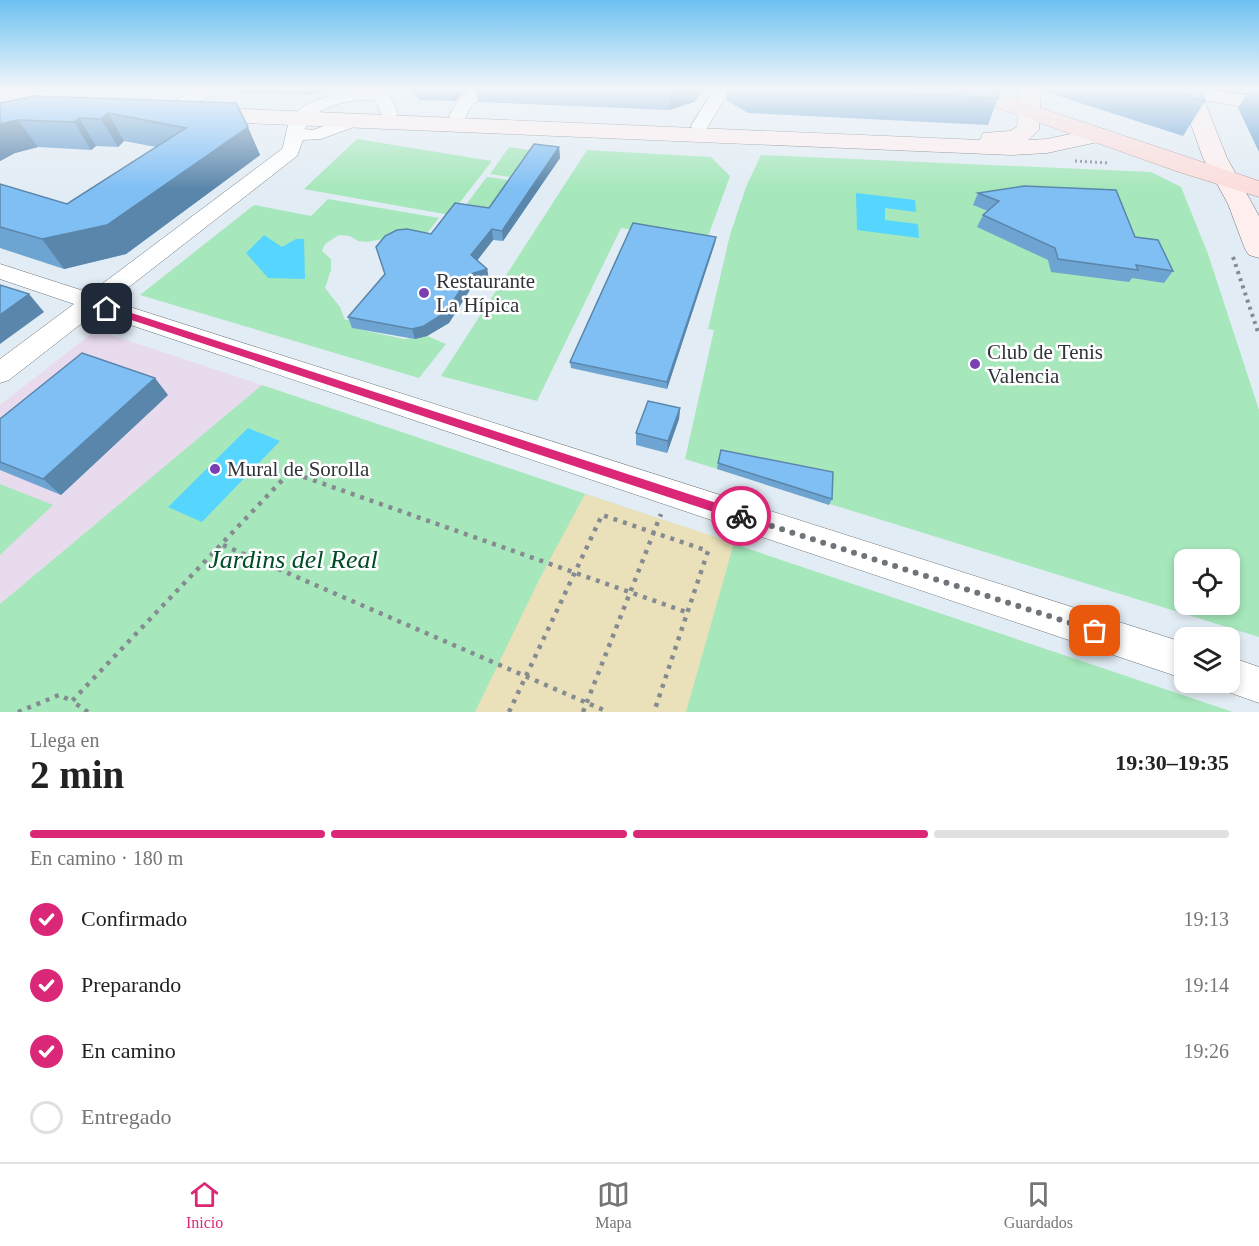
<!DOCTYPE html>
<html lang="es">
<meta charset="utf-8">
<style>
:root{--surface:#fff;--page:#f6f6f6;--text:#222;--muted:#767676;--line:#e0e0e0;--accent:#db2777}
body{margin:0;font-family:"Times New Roman",serif;background:var(--page);color:var(--text);height:100vh;display:flex;flex-direction:column;font-size:22px;white-space:nowrap}
*{box-sizing:border-box;margin:0}
p{font-size:20px;color:var(--muted)}
.icon{flex:none;width:33px;height:33px;fill:none;stroke:currentColor;stroke-width:2;stroke-linecap:round;stroke-linejoin:round}
.map{position:relative;height:712px;overflow:hidden}
.drawer{display:flex;flex-direction:column;background:var(--surface);flex:1}
.drawer>*{flex:none}
.buttons{position:absolute;left:1174px;top:549px;display:grid;gap:12px}
.buttons a{display:grid;place-items:center;width:66px;height:66px;border-radius:12px;background:var(--surface);box-shadow:0 3px 9px #0003;font-size:30px}
.pin{position:absolute;display:grid;place-items:center;width:51px;height:51px;color:#fff;margin:-26px;border-radius:12px;box-shadow:0 3px 9px #0006}
.courier{position:absolute;display:grid;place-items:center;width:60px;height:60px;margin:-30px;border:4px solid #db2777;border-radius:50%;background:#fff;color:#222;box-shadow:0 2px 8px #0007}
.summary em{font-style:normal;font-weight:800}
.summary div{display:flex;flex-direction:column-reverse}
.summary{display:flex;align-items:center;justify-content:space-between;height:102px;padding:0 30px}
h1{font-size:39px;font-weight:800;line-height:45px}
.bar{display:grid;grid-template-columns:repeat(4,1fr);gap:9px 6px;align-content:center;height:72px;padding:0 30px}
.bar i{height:8px;border-radius:4px;background:var(--line)}
.bar .current{background:var(--accent)}
.bar p{grid-column:span 4}
ol{padding:0 30px;list-style:none}
li{display:flex;align-items:center;gap:18px;height:66px}
li p{margin-inline-start:auto}
li .icon{padding:6px;border-radius:50%;background:var(--accent);color:#fff;stroke-width:4}
li:last-child{color:var(--muted)}
li i{width:33px;height:33px;border:3px solid var(--line);border-radius:50%}
.tabs{display:flex;justify-content:space-around;align-items:center;height:84px;border-top:2px solid var(--line);background:var(--surface);font-size:16px;color:var(--muted)}
.tabs a{display:grid;justify-items:center;gap:3px}
.tabs .current{color:var(--accent)}
.map>svg:first-child{display:block}
</style>
<div class="map">
<svg width="1259" height="712" viewBox="0 0 1259 712">
<rect width="100%" height="100%" fill="#e2ecf4"/>
<!-- education -->
<path fill="#e8dbee" d="M 96,330 L 262,385 L 0,604 L 0,405 Z"/>
<!-- green -->
<path fill="#a6e7bb" fill-rule="evenodd" d="M 357,139 L 492,161 L 450,215 L 304,189 Z
M 509,147 L 535,151 L 516,178 L 490,174 Z
M 587,150 L 711,157 L 730,176 L 706,242 L 621,228 L 537,401 L 441,376 Z
M 761,155 L 1151,172 L 1181,187 L 1208,254 L 1259,410 L 1259,637 L 685,459 L 714,330 L 708,329 L 730,235 L 746,187 ZM 1185,560 L 1230,560 L 1230,604 L 1185,604 Z
M 487,177 L 515,181 L 490,216 L 461,211 Z
M 328,199 L 439,218 L 424,237 L 393,237 L 367,242 L 358,241 L 350,236 L 339,235 L 325,244 L 322,251 L 331,259 L 331,270 L 325,288 L 340,307 L 345,320 L 360,318 L 353,328 L 404,339 L 427,336 L 446,344 L 419,378 L 140,295 L 254,205 L 311,216 Z
M 262,385 L 1233,712 L 0,712 L 0,604 Z
M 0,484 L 53,505 L 0,555 Z"/>
<!-- sand -->
<path fill="#eae1bb" d="M 585,494 L 734,543 L 686,712 L 475,712 L 540,578 Z"/>
<!-- water -->
<path fill="#56d5fe" d="M 856,193 L 915,200 L 916,212 L 885,208 L 885,220 L 918,224 L 919,238 L 857,230 Z
M 264,235 L 282,247 L 296,239 L 304,239 L 305,279 L 268,278 L 246,253 Z
M 248,428 L 280,441 L 202,522 L 168,507 Z"/>
<g fill="none" stroke-linecap="round" stroke-linejoin="round">
<defs>
<path id="street" d="M 198,89 L 219,89 L 217,92 L 187,108 L 175,108 L 173,104 L 175,100 Z
M 360,89 L 382,89 L 381,91 L 388,92 L 398,113 L 395,117 L 383,117 L 375,100 C 354,98 313,105 305,129 L 313,130 L 356,115 L 362,116 L 365,120 L 362,124 L 321,139 L 303,140 L 297,156 L 111,301 L 1185,643 L 1185,679 L 95,313 L 9,380 L 0,383 L 0,359 L 74,304 L 0,279 L 0,264 L 90,293 L 282,149 C 285,142 285,134 288,126 C 299,97 335,97 360,89 Z
M 471,89 L 489,89 L 471,106 L 464,120 L 452,120 L 449,116 L 458,100 Z
M 714,89 L 730,89 L 706,130 L 694,130 L 691,126 Z
M 1230,657 L 1259,667 L 1259,703 L 1217,688 L 1215,682 L 1230,682 Z"/>
<path id="secondary" d="M 1019,89 L 1041,89 L 1039,130 L 1028,140 L 1047,139 L 1099,128 L 1107,130 L 1111,135 L 1107,140 L 1047,153 L 1012,155 L 197,121 L 189,119 L 186,114 L 189,109 L 197,107 L 980,140 L 983,133 L 1010,131 L 1017,127 Z
M 1163,89 L 1213,89 L 1259,96 L 1259,110 L 1204,100 L 1227,158 L 1259,216 L 1259,258 L 1249,255 L 1245,249 L 1228,204 L 1203,158 L 1181,97 L 1167,93 Z
M 0,90 L 73,93 L 81,94 L 84,99 L 81,104 L 73,105 L 0,102 Z"/>
<path id="primary" d="M 952,89 L 984,89 L 1259,181 L 1259,197 L 1179,172 L 956,93 Z"/>
</defs>
<!-- street casing -->
<use href="#street" stroke="#6b747b" stroke-width="1"/>
<!-- secondary casing -->
<use href="#secondary" stroke="#6b747b" stroke-width="1"/>
<!-- primary casing -->
<use href="#primary" stroke="#b49494" stroke-width="1"/>
<!-- path-far2 -->
<path stroke="#858b91" stroke-width="3" stroke-dasharray="2 3" stroke-linecap="butt" d="M 1075,161 L 1110,163"/>
<!-- path-far1 -->
<path stroke="#858b91" stroke-width="4" stroke-dasharray="3 4.5" stroke-linecap="butt" d="M 1233,257 L 1259,335"/>
<!-- path -->
<path stroke="#858b91" stroke-width="4.5" stroke-dasharray="4 6" stroke-linecap="butt" d="M 223,545 L 608,712
M 18,712 L 59,695 L 72,701
M 88,712 L 72,701 L 290,472 L 686,612
M 509,712 L 602,515 L 708,551 L 654,712
M 583,712 L 661,514"/>
<!-- street -->
<use href="#street" fill="#fff" fill-rule="evenodd"/>
<!-- secondary -->
<use href="#secondary" fill="#feeeee" fill-rule="evenodd"/>
<!-- primary -->
<use href="#primary" fill="#fcdddc" fill-rule="evenodd"/>
<!-- tram -->
<path stroke="#5f6469" stroke-width="1.5" d="M 1209,89 L 1259,96"/>
</g>
<!-- wall -->
<path fill="#6ea4d2" d="M 147,89 L 193,89 L 189,91 Z
M 238,89 L 334,89 L 308,95 L 240,93 Z
M 409,89 L 468,89 L 455,101 L 420,100 Z
M 476,89 L 704,89 L 694,102 L 669,110 L 478,102 Z
M 727,89 L 1000,89 L 998,98 L 988,125 L 748,113 L 726,100 Z
M 1042,89 L 1201,89 L 1205,101 L 1183,136 L 1043,91 Z
M 1229,89 L 1259,89 L 1259,152 L 1238,108 L 1248,92 Z
M 0,103 L 236,103 L 260,155 L 126,254 L 64,269 L 0,248 L 0,184 L 67,204 L 156,147 L 124,141 L 118,147 L 96,146 L 91,150 L 38,147 L 15,153 L 0,161 Z
M 559,147 L 560,158 L 503,241 L 493,240 L 477,260 L 487,269 L 489,279 L 473,285 L 449,323 L 427,336 L 415,339 L 352,328 L 348,317 L 385,274 L 431,234 L 489,208 Z
M 978,193 L 1135,237 L 1173,271 L 1164,283 L 1132,278 L 1129,282 L 1051,272 L 1048,260 L 977,227 L 983,215 L 988,211 L 973,205 Z
M 716,237 L 715,243 L 667,389 L 571,368 L 570,362 Z
M 168,395 L 61,495 L 0,470 L 0,419 Z
M 680,408 L 679,419 L 667,453 L 636,445 L 636,433 Z
M 718,463 L 832,499 L 829,505 L 717,469 Z"/>
<!-- shaded-wall -->
<path fill="#5a86ab" d="M 306,89 L 334,89 L 308,95 Z
M 452,89 L 468,89 L 455,101 Z
M 670,89 L 704,89 L 694,102 L 669,110 Z
M 108,113 L 124,141 L 118,147 L 101,119 Z
M 79,118 L 96,146 L 91,150 L 74,122 Z
M 18,120 L 38,147 L 15,153 L 0,161 L 0,124 Z
M 248,127 L 260,155 L 126,254 L 64,269 L 42,239 Z
M 559,147 L 560,158 L 503,241 L 502,231 Z
M 492,229 L 493,240 L 473,266 L 471,255 Z
M 716,237 L 715,243 L 667,389 L 667,382 Z
M 487,269 L 489,279 L 473,285 L 449,323 L 427,336 L 415,339 L 412,329 L 471,274 Z
M 29,294 L 44,312 L 0,344 L 0,315 Z
M 155,378 L 168,395 L 61,495 L 43,479 Z
M 680,408 L 679,419 L 667,453 L 668,441 Z"/>
<!-- building -->
<path fill="#80bff4" stroke="#5a86ab" stroke-width="1.5" d="M 790,89 L 1000,89 L 998,98 Z
M 1165,89 L 1201,89 L 1205,101 Z
M 35,96 L 236,103 L 248,127 L 107,225 L 42,239 L 0,227 L 0,184 L 67,204 L 186,128 L 108,113 L 101,119 L 79,118 L 74,122 L 18,120 L 0,124 L 0,103 Z
M 534,144 L 559,147 L 502,231 L 492,229 L 471,255 L 487,269 L 471,274 L 446,312 L 424,326 L 412,329 L 348,317 L 385,274 L 376,247 L 385,236 L 397,230 L 407,229 L 431,234 L 455,203 L 489,208 Z
M 1024,186 L 1116,190 L 1135,237 L 1158,240 L 1173,271 L 1136,265 L 1138,270 L 1058,259 L 1055,248 L 983,215 L 999,201 L 978,193 Z
M 633,223 L 716,237 L 667,382 L 570,362 Z
M 0,285 L 29,294 L 0,315 Z
M 82,353 L 155,378 L 43,479 L 0,462 L 0,419 Z
M 648,401 L 680,408 L 668,441 L 636,433 Z
M 721,450 L 833,472 L 832,499 L 718,463 Z"/>
<!-- sky -->
<linearGradient id="sky" x2="0" y2="1"><stop stop-color="#6dc1f1"/><stop offset="0.47" stop-color="#f2f6fa"/><stop offset="1" stop-color="#f2f6fa" stop-opacity="0"/></linearGradient>
<rect width="1259" height="189" fill="url(#sky)"/>
<!-- route -->
<path fill="#db2777" d="M 104,306 L 110,306 L 741,511 L 747,516 L 741,521 L 104,311 Z"/>
<g fill="none" stroke-linecap="round" stroke-linejoin="round">
<!-- done -->
<path stroke="#6f747a" stroke-width="6" stroke-dasharray="0 10.8" d="M 741,516 L 1095,631"/>
</g>
<!-- markers -->
<g fill="#7b3fb4" stroke="#fff" stroke-width="2">
<circle cx="424" cy="293" r="6"/>
<circle cx="975" cy="364" r="6"/>
<circle cx="215" cy="469" r="6"/>
</g>
<g text-anchor="middle" stroke-width="5" stroke-linejoin="round" paint-order="stroke">
<!-- poi labels -->
<g font-size="21" fill="#313438" stroke="#fff" text-anchor="start">
<text x="436" y="288">Restaurante<tspan x="436" dy="24">La Hípica</tspan></text>
<text x="987" y="359">Club de Tenis<tspan x="987" dy="24">Valencia</tspan></text>
<text x="227" y="476">Mural de Sorolla</text>
</g>
<!-- near-park labels -->
<g font-size="26" font-style="italic" fill="#004d28" stroke="#fff">
<text x="293" y="568">Jardins del Real</text>
</g>
</g>
</svg>
<div class="buttons">
<a><svg class="icon" aria-label="locate" viewBox="0 0 24 24"><circle cx="12" cy="12" r="6"/><path d="M12 2v4M12 18v4M2 12h4M18 12h4"/></svg></a>
<a><svg class="icon" aria-label="layers" viewBox="0 0 24 24"><path d="M12 4l9 5-9 5-9-5zM3 14l9 5 9-5"/></svg></a>
</div>
<div class="pin" style="left:1095px;top:631px;background:#ea580c"><svg class="icon" aria-label="bag" viewBox="0 0 24 24"><path d="M5 8h14l-1 12H6zM9 8a3 3 0 0 1 6 0"/></svg></div>
<div class="pin" style="left:107px;top:309px;background:#1f2937"><svg class="icon" aria-label="home" viewBox="0 0 24 24"><path d="M3 11l9-7 9 7M6 9v11h12V9"/></svg></div>
<div class="courier" style="left:741px;top:516px"><svg class="icon" aria-label="bike" viewBox="0 0 24 24"><circle cx="6" cy="16" r="4"/><circle cx="18" cy="16" r="4"/><path d="M6 16l4-8h5l3 8M10 8l3 8H6M13 5h3"/></svg></div>
</div>
<section class="drawer">
<div class="summary"><div><h1>2 min</h1><p>Llega en</p></div><em>19:30–19:35</em></div>
<div class="bar"><i class="current"></i><i class="current"></i><i class="current"></i><i></i><p>En camino · 180 m</p></div>
<ol>
<li><svg class="icon" aria-label="check" viewBox="0 0 24 24"><path d="M5 12l5 5 9-10"/></svg>Confirmado<p>19:13</p></li>
<li><svg class="icon" aria-label="check" viewBox="0 0 24 24"><path d="M5 12l5 5 9-10"/></svg>Preparando<p>19:14</p></li>
<li><svg class="icon" aria-label="check" viewBox="0 0 24 24"><path d="M5 12l5 5 9-10"/></svg>En camino<p>19:26</p></li>
<li><i></i>Entregado</li>
</ol>
</section>
<nav class="tabs">
<a class="current"><svg class="icon" aria-label="home" viewBox="0 0 24 24"><path d="M3 11l9-7 9 7M6 9v11h12V9"/></svg>Inicio</a>
<a><svg class="icon" aria-label="map" viewBox="0 0 24 24"><path d="M3 6l6-2 6 2 6-2v14l-6 2-6-2-6 2zM9 4v14M15 6v14"/></svg>Mapa</a>
<a><svg class="icon" aria-label="saved" viewBox="0 0 24 24"><path d="M7 4h10v16l-5-4-5 4z"/></svg>Guardados</a>
</nav>
